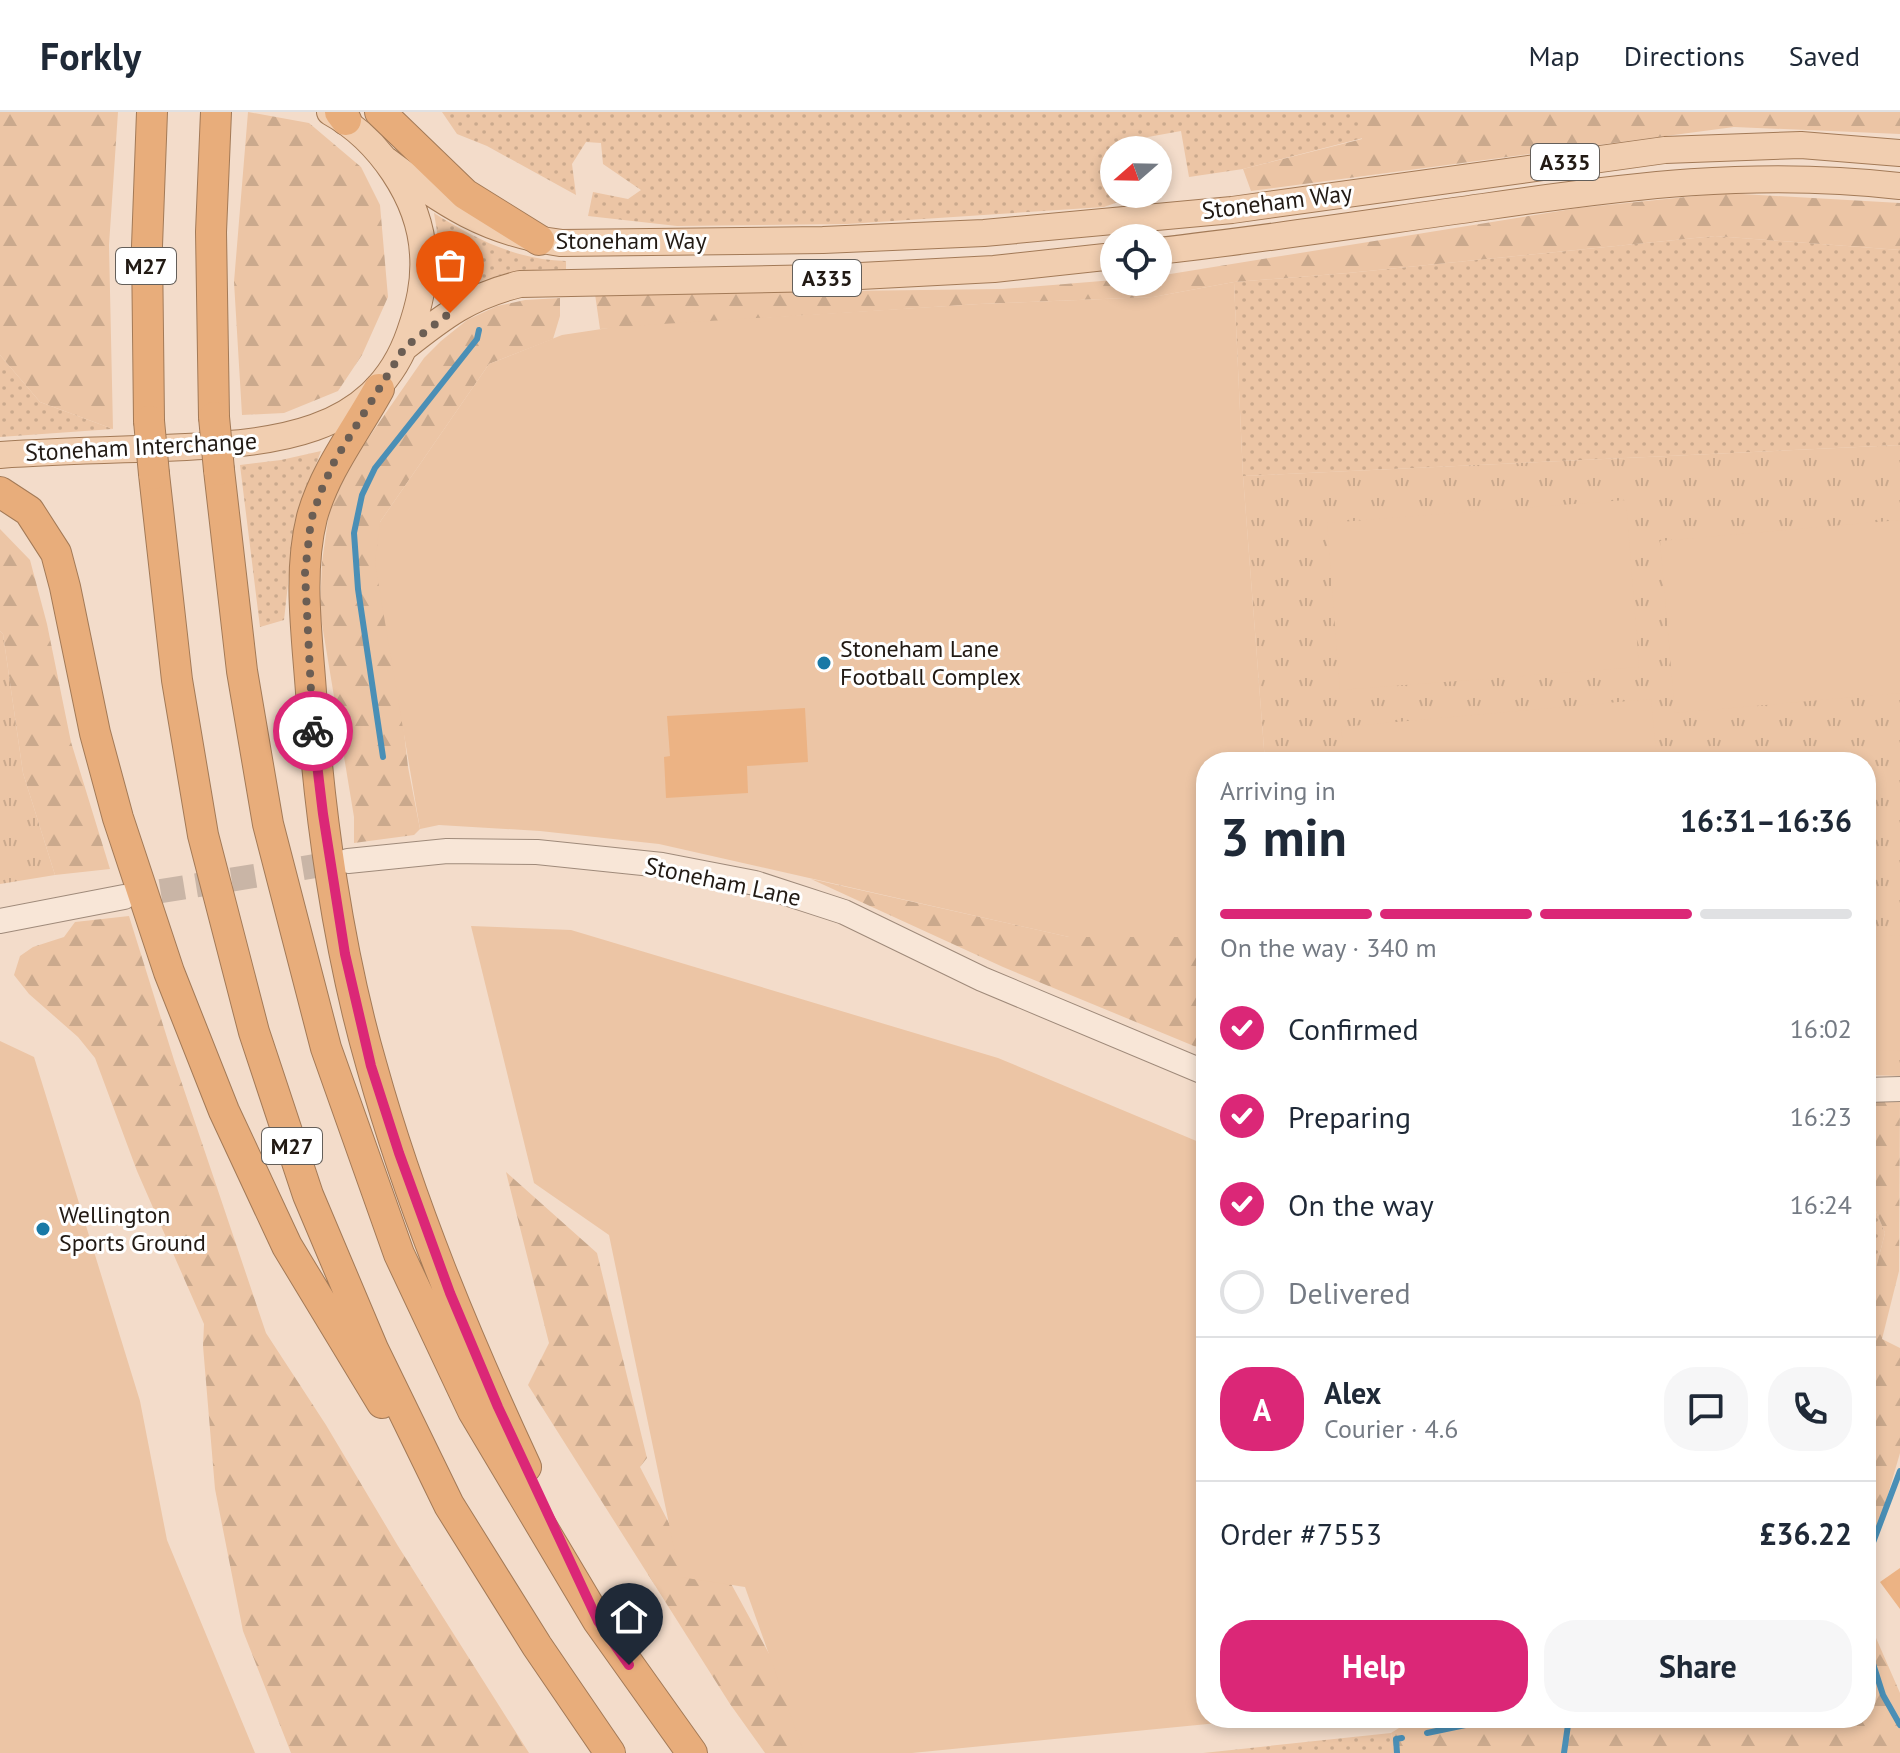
<!DOCTYPE html>
<meta charset="utf-8">
<style>
:root{--surface:#fff;--page:#f6f6f7;--text:#1f2937;--muted:#747a83;--line:#e0e1e3;--accent:#db2777}
body{margin:0;font-family:"PT Sans",sans-serif;background:var(--page);color:var(--text);height:100vh;display:flex;flex-direction:column;font-size:30px;white-space:nowrap}
*{box-sizing:border-box;margin:0}
p{font-size:26px;color:var(--muted)}
.icon{flex:none;width:44px;height:44px;fill:none;stroke:currentColor;stroke-width:2;stroke-linecap:round;stroke-linejoin:round}
.map{position:relative;flex:1;overflow:hidden}
.drawer{position:absolute;left:1196px;top:640px;width:680px;height:976px;display:flex;flex-direction:column;background:var(--surface);border-radius:32px;box-shadow:0 4px 12px #0003}
.drawer>*{flex:none}
.needle{width:52px;rotate:250deg}
.buttons{position:absolute;left:1100px;top:24px;display:grid;gap:16px}
.buttons a{display:grid;place-items:center;width:72px;height:72px;border-radius:50%;background:var(--surface);box-shadow:0 4px 12px #0003;font-size:40px}
.pin{position:absolute;display:grid;place-items:center;width:68px;height:68px;color:#fff;margin:-82px -34px;border-radius:50% 50% 50% 0;rotate:-45deg;box-shadow:0 0 8px #0007}
.pin .icon{rotate:45deg}
.courier{position:absolute;display:grid;place-items:center;width:80px;height:80px;margin:-40px;border:6px solid #db2777;border-radius:50%;background:#fff;color:#222;box-shadow:0 2px 10px #0007}
.overview em{font-style:normal;font-weight:800}
.overview div{display:flex;flex-direction:column-reverse}
.overview{display:flex;align-items:center;justify-content:space-between;height:136px;padding:0 24px}
h1{font-size:52px;font-weight:800;line-height:60px}
.bar{display:grid;grid-template-columns:repeat(4,1fr);gap:12px 8px;align-content:center;height:96px;padding:0 24px}
.bar i{height:10px;border-radius:6px;background:var(--line)}
.bar .active{background:var(--accent)}
.bar p{grid-column:span 4}
.line{display:flex;align-items:center;gap:20px;padding:0 24px;border-top:2px solid var(--line)}
.line div{flex:1}
.round{display:grid;place-items:center;flex:none;width:84px;height:84px;border-radius:32px;background:var(--page)}
ol{padding:0 24px;list-style:none}
li{display:flex;align-items:center;gap:24px;height:88px}
li p{margin-inline-start:auto}
li .icon{padding:8px;border-radius:50%;background:var(--accent);color:#fff;stroke-width:4}
li:last-child{color:var(--muted)}
li i{width:44px;height:44px;border:4px solid var(--line);border-radius:50%}
.cta{display:flex;gap:16px;margin-top:auto;padding:16px 24px}
.cta a{flex:1;height:92px;border-radius:32px;background:var(--accent);color:#fff;font-size:32px;font-weight:800;line-height:92px;text-align:center}
.cta a+a{background:var(--page);color:var(--text)}
header{display:flex;align-items:center;gap:48px;box-sizing:border-box;height:112px;padding:0 40px;background:var(--surface);border-bottom:2px solid var(--line)}
header strong{font-size:38px}
nav{display:flex;gap:44px;margin-inline-start:auto;font-size:28px}
.map>svg:first-child{display:block}
</style>
<header>
<strong>Forkly</strong>
<nav><a>Map</a><a>Directions</a><a>Saved</a></nav>
</header>
<div class="map">
<svg width="1900" height="1641" viewBox="0 0 1900 1641">
<defs>
<pattern id="grass-dots" width="8" height="8" patternUnits="userSpaceOnUse" patternTransform="scale(2)"><rect width="8" height="8" fill="#ecc5a5"/><path d="M2 2h.1M6 6h.1" fill="none" stroke="#caa98d" stroke-width="1.8" stroke-linecap="round"/></pattern>
<pattern id="forest-firs" width="22" height="20" patternUnits="userSpaceOnUse" patternTransform="scale(2)"><rect width="22" height="20" fill="#ecc5a5"/><path d="M5 1l3.5 6h-7zM16 11l3.5 6h-7z" fill="#caa98d"/></pattern>
<pattern id="park-tufts" width="24" height="20" patternUnits="userSpaceOnUse" patternTransform="scale(2)"><rect width="24" height="20" fill="#ecc5a5"/><path d="M3 7l-1-3M5 7V3M7 7l1-3M15 17l-1-3M17 17v-4M19 17l1-3" fill="none" stroke="#caa98d"/></pattern>
</defs>
<rect width="100%" height="100%" fill="#f3dcca"/>
<!-- grass -->
<path fill="url(#grass-dots)" d="M 442,0 L 1362,0 L 1363,26 L 1243,57 L 1189,65 L 1181,19 L 1115,31 L 1114,82 L 1118,82 L 1118,90 L 1104,95 L 847,112 L 677,114 L 588,104 L 593,80 L 628,87 L 641,78 L 603,52 L 601,31 L 586,30 L 572,52 L 576,83 L 487,34 L 457,22 Z
M 434,101 C 475,127 517,148 566,149 L 566,157 C 509,157 490,162 441,190 L 438,188 L 441,144 Z
M 1715,124 L 1900,138 L 1900,333 L 1243,364 L 1234,170 L 1348,161 Z
M 0,243 L 40,290 L 113,317 L 0,325 Z
M 321,339 L 295,409 L 284,508 L 260,515 L 240,353 L 281,348 Z
M 1866,1075 L 1885,1121 L 1866,1195 Z
M 1391,1621 L 1395,1641 L 1203,1641 Z"/>
<!-- forest -->
<path fill="url(#forest-firs)" d="M 0,0 L 118,0 L 109,133 L 113,317 L 40,290 L 0,243 Z
M 248,0 L 309,11 L 361,55 L 380,93 L 388,185 L 362,243 L 338,279 L 284,301 L 242,303 L 234,170 Z
M 1362,0 L 1900,0 L 1900,22 L 1734,15 L 1251,79 L 1243,57 L 1362,27 Z
M 1725,81 L 1900,91 L 1900,138 L 1715,124 L 1348,161 L 1234,170 L 1153,185 L 979,192 L 600,217 L 595,182 L 1002,177 L 1114,168 L 1158,170 L 1158,164 L 1578,96 Z
M 560,186 L 560,204 L 553,227 L 489,252 L 380,410 L 408,655 L 420,717 L 414,723 L 354,731 L 354,705 L 320,500 L 322,450 L 330,394 L 358,341 L 424,246 L 441,229 L 467,208 L 497,194 L 525,188 Z
M 0,417 L 30,448 L 47,512 L 71,630 L 110,757 L 55,763 L 23,661 L 3,522 L 0,519 Z
M 811,767 L 1069,825 L 1206,825 L 1206,939 L 1003,855 Z
M 129,804 L 174,948 L 266,1221 L 326,1313 L 398,1434 L 529,1641 L 291,1641 L 243,1519 L 215,1377 L 203,1234 L 204,1212 L 137,1059 L 95,946 L 78,925 L 29,882 L 14,863 L 20,844 L 33,835 L 64,825 L 75,810 Z
M 1900,985 L 1899,1159 L 1882,1227 L 1900,1236 L 1900,1341 L 1866,1458 L 1866,1195 L 1885,1121 L 1866,1075 L 1866,986 Z
M 506,1060 L 597,1141 L 647,1346 L 640,1355 L 686,1444 L 716,1444 L 823,1641 L 765,1641 L 730,1592 L 528,1273 L 549,1231 Z
M 1866,1503 L 1900,1581 L 1900,1641 L 1395,1641 L 1391,1621 L 1415,1606 L 1866,1606 Z"/>
<!-- park -->
<path fill="url(#park-tufts)" d="M 1900,333 L 1900,964 L 1866,963 L 1866,650 L 1265,650 L 1243,364 Z
M 0,519 L 3,522 L 23,661 L 55,763 L 0,772 Z"/>
<!-- pitch -->
<path fill="#ecc5a5" d="M 1234,170 L 1243,364 L 1265,650 L 1206,650 L 1206,825 L 1069,825 L 659,732 L 540,719 L 439,713 L 420,717 L 375,451 L 380,410 L 489,252 L 562,223 L 615,215 L 979,192 L 1153,185 Z
M 1626,388 L 1639,555 L 1340,578 L 1327,411 Z
M 1900,408 L 1900,581 L 1675,601 L 1660,429 Z
M 1651,587 L 1657,650 L 1345,650 L 1341,615 Z
M 471,814 L 571,818 L 998,946 L 1206,1033 L 1206,1606 L 1269,1606 L 912,1641 L 804,1641 L 745,1475 L 680,1465 L 609,1123 L 534,1071 Z
M 1900,823 L 1900,938 L 1876,939 L 1869,825 Z
M 0,929 L 34,945 L 140,1289 L 167,1428 L 255,1641 L 0,1641 Z"/>
<g fill="none" stroke-linecap="round" stroke-linejoin="round">
<!-- stream -->
<path stroke="#4a8fb6" stroke-width="6" d="M 383,645 L 358,477 L 354,421 L 362,383 L 375,356 L 477,227 L 479,218
M 1866,1449 L 1900,1359
M 1866,1530 L 1883,1583 L 1900,1613
M 1427,1621 L 1499,1606
M 1397,1641 L 1396,1627 L 1402,1626
M 1564,1641 L 1569,1606"/>
</g>
<!-- building -->
<path fill="#ecb384" d="M 805,596 L 808,650 L 747,654 L 748,681 L 666,686 L 664,645 L 670,644 L 667,604 Z
M 1900,1456 L 1900,1497 L 1880,1470 Z"/>
<g fill="none" stroke-linecap="round" stroke-linejoin="round">
<!-- secondary-tunnel -->
<path stroke="#c9b5a6" stroke-width="24" stroke-dasharray="24 12" stroke-linecap="butt" d="M 125,785 L 346,749"/>
<defs>
<path id="secondary" d="M 348,749 L 447,739 L 537,740 L 662,753 L 755,771 L 844,800 L 982,867 L 1206,961
M 0,809 L 124,785
M 1866,978 L 1900,977"/>
<path id="primary" d="M 386,48 C 444,92 486,121 561,131 L 823,128 L 984,121 L 1232,98 L 1665,38 L 1801,33 L 1900,41
M 1158,139 C 1267,127 1375,110 1483,95 C 1626,74 1755,57 1900,74
M 405,235 C 444,204 470,184 520,172 L 822,166 L 994,157 L 1114,144
M 0,343 C 55,339 110,338 165,336 C 262,331 373,329 410,220 C 419,194 425,170 423,142 C 420,86 379,27 330,0"/>
<path id="highway" d="M 340,0 L 346,8
M 380,0 L 465,82 L 539,128
M 379,277 C 356,319 325,358 312,405 C 298,461 307,523 311,580 C 319,701 338,838 372,955 C 410,1092 466,1226 526,1355
M 214,305 L 211,120 L 216,0
M 149,309 L 147,134 L 152,0
M 219,358 L 242,559 L 268,712 L 326,936 L 399,1142 L 473,1299 L 598,1509 L 692,1641
M 154,362 L 177,568 L 203,723 L 254,920 L 308,1083 L 373,1237 L 449,1393 L 537,1534 L 610,1641
M 0,380 L 29,399 L 56,441 L 65,475 L 95,621 L 118,706 L 169,860 L 224,999 L 287,1134 L 382,1291"/>
</defs>
<!-- secondary casing -->
<use href="#secondary" stroke="#9f8a7a" stroke-width="26"/>
<!-- primary casing -->
<use href="#primary" stroke="#a37a57" stroke-width="28"/>
<!-- highway casing -->
<use href="#highway" stroke="#a37a57" stroke-width="32"/>
<!-- secondary -->
<use href="#secondary" stroke="#f8e6d7" stroke-width="24"/>
<!-- primary -->
<use href="#primary" stroke="#f1ceb0" stroke-width="26"/>
<!-- highway -->
<use href="#highway" stroke="#e8ad7b" stroke-width="30"/>
<defs>
<path id="highway-bridge" d="M 214,305 L 219,358
M 149,309 L 154,362"/>
</defs>
<!-- highway-bridge casing -->
<use href="#highway-bridge" stroke="#a37a57" stroke-width="32" stroke-linecap="butt"/>
<!-- highway-bridge -->
<use href="#highway-bridge" stroke="#e8ad7b" stroke-width="30"/>
</g>
<g fill="none" stroke-linecap="round" stroke-linejoin="round">
<!-- done -->
<path stroke="#6b5e54" stroke-width="8" stroke-dasharray="0 14.4" d="M 313,619 L 305,461 L 311,408 L 321,379 L 335,348 L 405,235 L 450,201"/>
<!-- route -->
<path stroke="#db2777" stroke-width="10" d="M 313,619 L 323,702 L 345,842 L 371,954 L 399,1041 L 450,1181 L 498,1295 L 598,1509 L 629,1553"/>
</g>
<!-- markers -->
<g fill="#1979a6" stroke="#fff" stroke-width="3">
<circle cx="824" cy="551" r="8"/>
<circle cx="43" cy="1117" r="8"/>
</g>
<g text-anchor="middle" stroke-width="6" stroke-linejoin="round" paint-order="stroke">
<!-- shield labels -->
<g fill="#fff" stroke="#645f5a" stroke-width="2">
<rect x="1531" y="32" width="68" height="36" rx="6"/>
<rect x="116" y="136" width="60" height="36" rx="6"/>
<rect x="793" y="148" width="68" height="36" rx="6"/>
<rect x="262" y="1016" width="60" height="36" rx="6"/>
</g>
<g font-size="22" font-weight="bold" fill="#221a14">
<text x="1565" y="58">A335</text>
<text x="146" y="162">M27</text>
<text x="827" y="174">A335</text>
<text x="292" y="1042">M27</text>
</g>
<!-- street labels -->
<g font-size="24" fill="#221a14" stroke="#fff">
<text transform="translate(1277 90) rotate(-7)" y="8">Stoneham Way</text>
<text x="631" y="137">Stoneham Way</text>
<text transform="translate(141 335) rotate(-3)" y="8">Stoneham Interchange</text>
<text transform="translate(723 770) rotate(12)" y="8">Stoneham Lane</text>
</g>
<!-- poi labels -->
<g font-size="24" fill="#221a14" stroke="#fff" text-anchor="start">
<text x="840" y="545">Stoneham Lane<tspan x="840" dy="28">Football Complex</tspan></text>
<text x="59" y="1111">Wellington<tspan x="59" dy="28">Sports Ground</tspan></text>
</g>
</g>
</svg>
<div class="buttons">
<a><svg class="needle" viewBox="-14 -14 28 28"><path d="M0-13l5 13h-10z" fill="#e53935"/><path d="M0 13l5-13h-10z" fill="#747a83"/></svg></a>
<a><svg class="icon" aria-label="locate" viewBox="0 0 24 24"><circle cx="12" cy="12" r="6"/><path d="M12 2v4M12 18v4M2 12h4M18 12h4"/></svg></a>
</div>
<div class="pin" style="left:450px;top:201px;background:#ea580c"><svg class="icon" aria-label="bag" viewBox="0 0 24 24"><path d="M5 8h14l-1 12H6zM9 8a3 3 0 0 1 6 0"/></svg></div>
<div class="pin" style="left:629px;top:1553px;background:#1f2937"><svg class="icon" aria-label="home" viewBox="0 0 24 24"><path d="M3 11l9-7 9 7M6 9v11h12V9"/></svg></div>
<div class="courier" style="left:313px;top:619px"><svg class="icon" aria-label="bike" viewBox="0 0 24 24"><circle cx="6" cy="16" r="4"/><circle cx="18" cy="16" r="4"/><path d="M6 16l4-8h5l3 8M10 8l3 8H6M13 5h3"/></svg></div>
<section class="drawer">
<div class="overview"><div><h1>3 min</h1><p>Arriving in</p></div><em>16:31–16:36</em></div>
<div class="bar"><i class="active"></i><i class="active"></i><i class="active"></i><i></i><p>On the way · 340 m</p></div>
<ol>
<li><svg class="icon" aria-label="check" viewBox="0 0 24 24"><path d="M5 12l5 5 9-10"/></svg>Confirmed<p>16:02</p></li>
<li><svg class="icon" aria-label="check" viewBox="0 0 24 24"><path d="M5 12l5 5 9-10"/></svg>Preparing<p>16:23</p></li>
<li><svg class="icon" aria-label="check" viewBox="0 0 24 24"><path d="M5 12l5 5 9-10"/></svg>On the way<p>16:24</p></li>
<li><i></i>Delivered</li>
</ol>
<div class="line" style="height:144px"><b class="round" style="background:var(--accent);color:#fff">A</b><div><b>Alex</b><p>Courier · 4.6</p></div><a class="round"><svg class="icon" aria-label="chat" viewBox="0 0 24 24"><path d="M4 5h16v11H9l-5 4z"/></svg></a><a class="round"><svg class="icon" aria-label="phone" viewBox="0 0 24 24"><path d="M5 4h4l2 5-3 2q2 4 5 5l2-3 5 2v4C11 20 4 13 5 4z"/></svg></a></div>
<div class="line" style="height:104px"><div>Order #7553</div><b>£36.22</b></div>
<div class="cta"><a>Help</a><a>Share</a></div>
</section>
</div>
